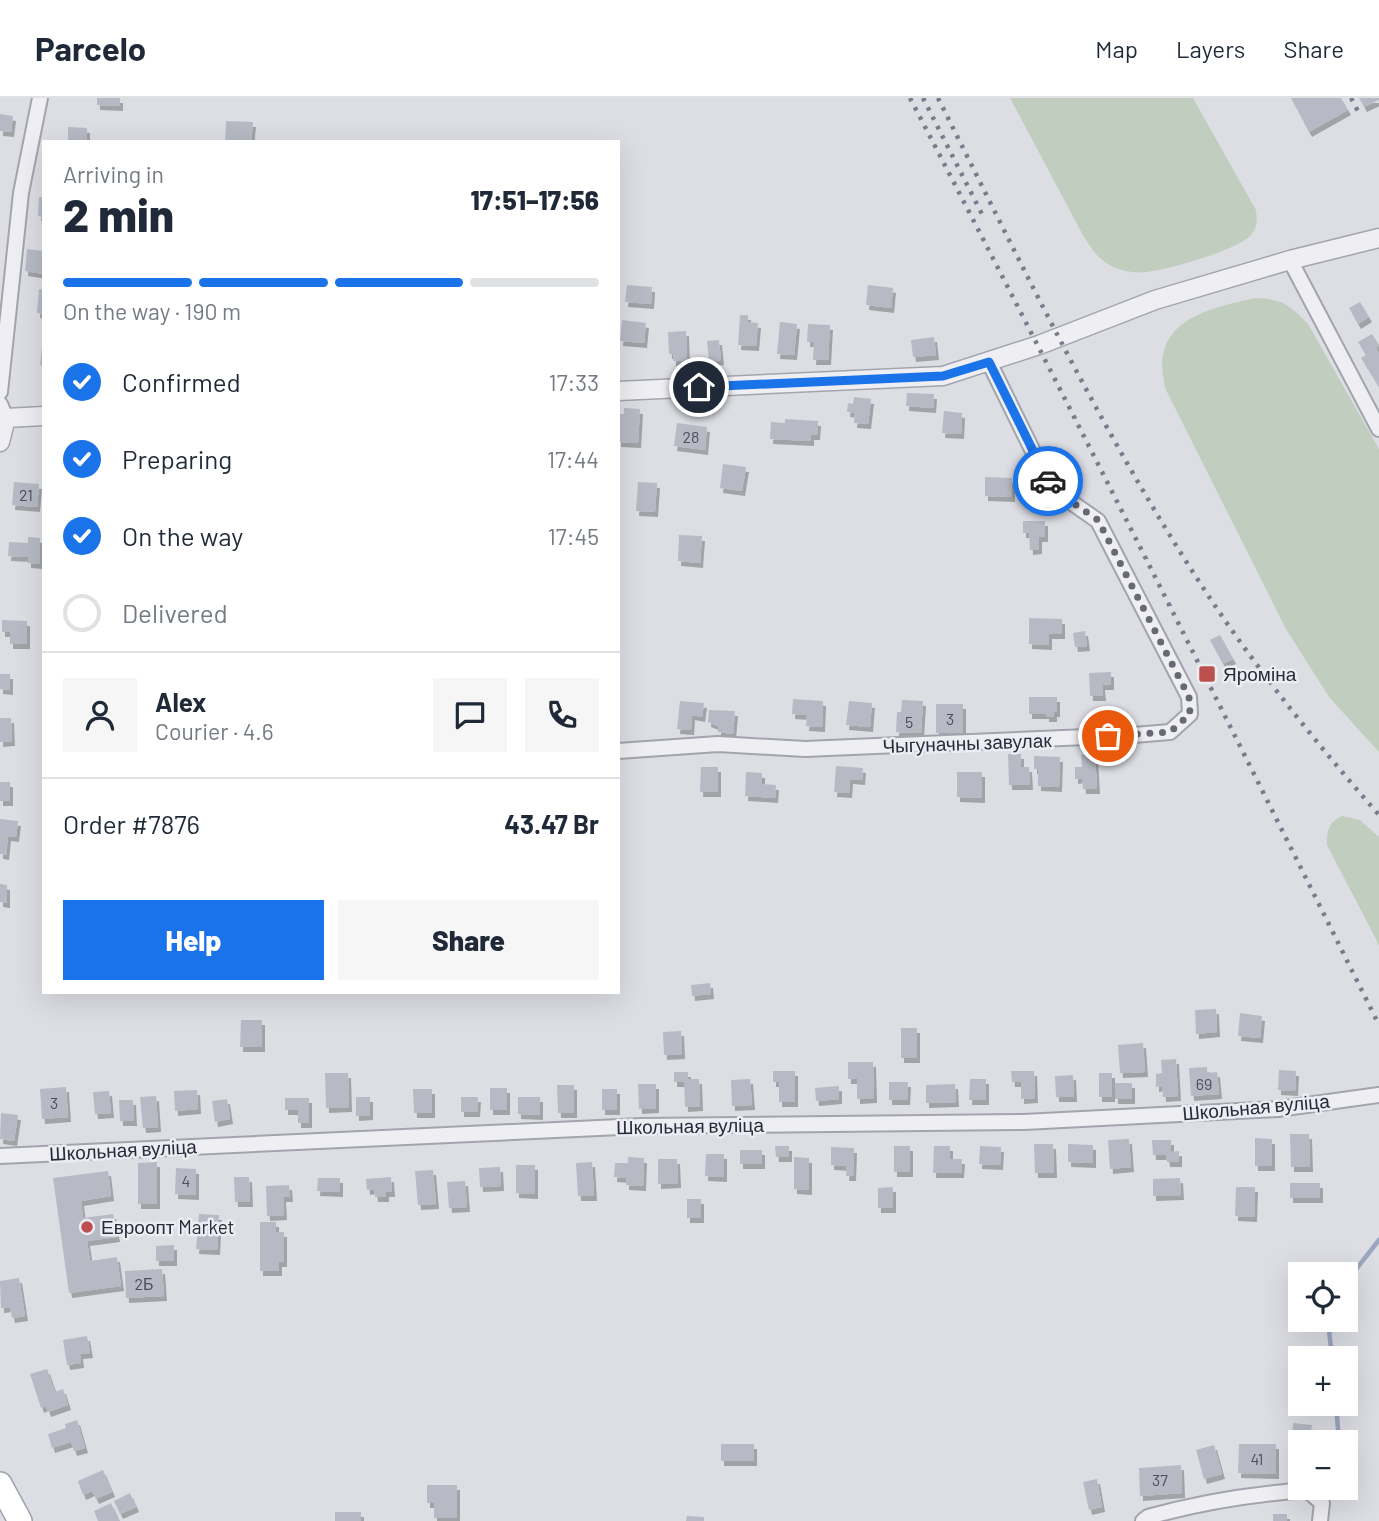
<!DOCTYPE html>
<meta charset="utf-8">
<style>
:root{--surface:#fff;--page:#f6f6f7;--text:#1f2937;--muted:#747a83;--line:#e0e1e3;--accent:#1a73e8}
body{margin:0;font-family:Barlow,sans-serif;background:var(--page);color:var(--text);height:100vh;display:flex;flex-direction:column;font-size:26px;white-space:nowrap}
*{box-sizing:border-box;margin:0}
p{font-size:23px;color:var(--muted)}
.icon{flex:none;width:38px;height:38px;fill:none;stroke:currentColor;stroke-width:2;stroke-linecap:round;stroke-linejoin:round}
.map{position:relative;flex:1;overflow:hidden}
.sheet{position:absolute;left:42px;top:42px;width:578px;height:854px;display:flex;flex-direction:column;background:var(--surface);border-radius:0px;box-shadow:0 7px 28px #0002}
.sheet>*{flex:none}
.controls{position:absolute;left:1288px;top:1164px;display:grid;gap:14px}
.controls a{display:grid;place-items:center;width:70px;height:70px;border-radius:0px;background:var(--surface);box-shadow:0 7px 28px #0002;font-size:35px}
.pin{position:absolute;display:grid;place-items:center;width:60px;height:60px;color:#fff;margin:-30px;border:4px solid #fff;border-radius:50%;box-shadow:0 2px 7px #0007}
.courier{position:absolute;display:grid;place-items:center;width:70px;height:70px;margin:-35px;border:5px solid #1a73e8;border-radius:50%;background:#fff;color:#222;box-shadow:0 2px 9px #0007}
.head em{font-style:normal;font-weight:800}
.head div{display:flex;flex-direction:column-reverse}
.head{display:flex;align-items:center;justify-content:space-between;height:119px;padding:0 21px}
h1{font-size:46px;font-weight:800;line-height:52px}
.bar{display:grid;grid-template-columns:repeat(4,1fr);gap:10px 7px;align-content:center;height:84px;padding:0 21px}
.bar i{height:9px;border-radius:5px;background:var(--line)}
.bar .on{background:var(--accent)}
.bar p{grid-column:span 4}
.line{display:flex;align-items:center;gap:18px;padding:0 21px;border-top:2px solid var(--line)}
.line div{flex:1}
.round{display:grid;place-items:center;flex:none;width:74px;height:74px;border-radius:0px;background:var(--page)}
ol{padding:0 21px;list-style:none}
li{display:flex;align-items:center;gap:21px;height:77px}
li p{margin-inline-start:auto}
li .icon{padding:7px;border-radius:50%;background:var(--accent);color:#fff;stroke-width:4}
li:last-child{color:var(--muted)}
li i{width:38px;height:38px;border:4px solid var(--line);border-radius:50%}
.cta{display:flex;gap:14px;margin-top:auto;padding:14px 21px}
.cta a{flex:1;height:80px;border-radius:0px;background:var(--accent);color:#fff;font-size:28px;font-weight:800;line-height:80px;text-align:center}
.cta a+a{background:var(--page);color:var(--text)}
header{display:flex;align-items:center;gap:42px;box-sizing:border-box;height:98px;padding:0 35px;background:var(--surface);border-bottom:2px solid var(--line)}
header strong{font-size:33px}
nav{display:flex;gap:38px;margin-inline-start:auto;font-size:24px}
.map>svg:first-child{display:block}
</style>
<header>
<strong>Parcelo</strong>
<nav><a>Map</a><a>Layers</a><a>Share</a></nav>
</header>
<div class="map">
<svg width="1379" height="1423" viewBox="0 0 1379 1423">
<defs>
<filter id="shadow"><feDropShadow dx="3" dy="5" stdDeviation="0" flood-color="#0004"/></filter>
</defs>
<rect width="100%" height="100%" fill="#dcdee4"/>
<!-- green -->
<path fill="#c0cdbf" d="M 1010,0 L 1193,0 L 1256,112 C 1257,121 1258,129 1251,137 C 1238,152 1167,172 1146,174 C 1137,175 1127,174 1119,171 C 1102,166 1093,153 1084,139 Z
M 1256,200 C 1282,201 1290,207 1308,226 L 1379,351 L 1379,654 L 1329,599 L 1286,531 L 1166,292 C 1147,225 1203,211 1256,200 Z
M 1342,718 L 1360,722 L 1379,739 L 1379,847 L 1327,747 C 1327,732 1329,724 1342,718 Z"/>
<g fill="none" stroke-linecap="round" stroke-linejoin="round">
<!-- stream -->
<path stroke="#9ba7c1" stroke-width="4.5" d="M 1346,1184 L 1379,1142
M 1328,1222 L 1332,1260
M 1336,1306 L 1339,1344
M 1344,1390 L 1344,1397"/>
</g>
<!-- building -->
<path fill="#b7bac4" filter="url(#shadow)" d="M 97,0 L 120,0 L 120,8 L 97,7 Z
M 1291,0 L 1341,0 L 1348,12 L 1309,34 Z
M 1359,0 L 1379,0 L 1379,2 L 1364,9 Z
M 0,16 L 13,18 L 11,34 L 0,33 Z
M 226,23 L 253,24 L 251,44 L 225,44 Z
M 68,29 L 87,30 L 87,44 L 68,44 Z
M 39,99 L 44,99 L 44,119 L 38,118 Z
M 27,151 L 44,153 L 44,176 L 25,173 Z
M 627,187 L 652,189 L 651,206 L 625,204 Z
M 868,187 L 893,190 L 891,210 L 866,207 Z
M 39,191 L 44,192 L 44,216 L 37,215 Z
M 1360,204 L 1369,219 L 1358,226 L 1349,210 Z
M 740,217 L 748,217 L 748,224 L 758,225 L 756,248 L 738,247 Z
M 622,222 L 646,225 L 644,245 L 620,243 Z
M 780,224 L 797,226 L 794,257 L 777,256 Z
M 808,226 L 830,227 L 828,262 L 813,262 L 814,244 L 807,244 Z
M 686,233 L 687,262 L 673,263 L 673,256 L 669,256 L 668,234 Z
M 1372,236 L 1379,247 L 1376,251 L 1379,255 L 1379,289 L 1361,260 L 1366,257 L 1358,244 Z
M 934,239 L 936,257 L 913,259 L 911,242 Z
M 719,242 L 721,262 L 709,263 L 707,243 Z
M 42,250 L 44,250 L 44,268 L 40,267 Z
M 907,295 L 934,296 L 933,310 L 906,308 Z
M 854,299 L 871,301 L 868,326 L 854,325 L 855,315 L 847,314 L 848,305 L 853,306 Z
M 624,310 L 640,311 L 638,345 L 618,344 L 618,316 L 624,316 Z
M 944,313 L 962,315 L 961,336 L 942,335 Z
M 785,321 L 818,323 L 817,337 L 811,337 L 811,343 L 770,341 L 771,324 L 785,325 Z
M 677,325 L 707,329 L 705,352 L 674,348 Z
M 723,366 L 746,369 L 742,393 L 720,390 Z
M 985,379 L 1012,380 L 1012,399 L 985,398 Z
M 14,384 L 39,386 L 37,409 L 12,407 Z
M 638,384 L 657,385 L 655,414 L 636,413 Z
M 1023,423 L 1045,423 L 1045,439 L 1039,439 L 1039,451 L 1030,452 L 1029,435 L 1023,435 Z
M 679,437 L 702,438 L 700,465 L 678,463 Z
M 28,439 L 40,440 L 39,466 L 28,465 L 28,459 L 8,458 L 9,444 L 28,445 Z
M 1029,520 L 1062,521 L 1062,536 L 1049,536 L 1049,547 L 1029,546 Z
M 2,522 L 27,523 L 27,546 L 10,546 L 10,534 L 2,534 Z
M 1085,533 L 1087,548 L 1075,549 L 1073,535 Z
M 1220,537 L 1233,561 L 1223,566 L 1210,542 Z
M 1111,574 L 1111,587 L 1102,587 L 1103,598 L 1090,598 L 1089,575 Z
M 0,576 L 10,576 L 10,592 L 0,591 Z
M 1029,599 L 1057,599 L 1057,614 L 1054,614 L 1054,619 L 1046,619 L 1046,616 L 1029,616 Z
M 793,601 L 823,603 L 822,629 L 806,628 L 807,617 L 792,616 Z
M 902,602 L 923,603 L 921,635 L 896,634 L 897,614 L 901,614 Z
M 680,603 L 704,605 L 702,619 L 692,617 L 691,632 L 677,631 Z
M 849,603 L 872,605 L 870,629 L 846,627 Z
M 936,606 L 963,606 L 963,635 L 936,635 Z
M 709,612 L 735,613 L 733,636 L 718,634 L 718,628 L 708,624 Z
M 0,620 L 11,620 L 12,643 L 0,644 Z
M 1008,656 L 1021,656 L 1021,669 L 1029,669 L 1030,687 L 1009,687 Z
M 1095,656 L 1097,691 L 1083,691 L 1082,680 L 1075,681 L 1075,669 L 1082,669 L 1081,657 Z
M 1034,658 L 1060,659 L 1059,689 L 1038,688 L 1038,671 L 1034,671 Z
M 836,668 L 863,670 L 862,682 L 850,681 L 849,695 L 834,694 Z
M 701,669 L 718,669 L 718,694 L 700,694 Z
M 746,674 L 762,675 L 762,686 L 776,687 L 775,700 L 745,698 Z
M 957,674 L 982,674 L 982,700 L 957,699 Z
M 0,684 L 10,684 L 10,703 L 0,703 Z
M 0,721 L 18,723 L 16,739 L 8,738 L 6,757 L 0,756 Z
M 0,786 L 7,787 L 7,805 L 0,804 Z
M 710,885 L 711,896 L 692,898 L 691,887 Z
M 1216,911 L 1217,934 L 1196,936 L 1195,912 Z
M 1240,915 L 1262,918 L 1260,940 L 1238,938 Z
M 241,922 L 262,922 L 262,949 L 240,949 Z
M 901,930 L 917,930 L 917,960 L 901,960 Z
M 681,933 L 682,956 L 664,957 L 663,934 Z
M 1143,945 L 1145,974 L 1120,975 L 1118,947 Z
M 1176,961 L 1178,998 L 1163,999 L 1162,988 L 1156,989 L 1156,976 L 1162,975 L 1161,962 Z
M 848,964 L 873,964 L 874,1000 L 857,1001 L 857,981 L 848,981 Z
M 1207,969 L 1207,975 L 1217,974 L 1219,996 L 1191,998 L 1189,970 Z
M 1279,972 L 1296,973 L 1295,993 L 1278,992 Z
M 773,973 L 795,973 L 795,1004 L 779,1004 L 779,984 L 773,984 Z
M 1011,973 L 1034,973 L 1035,1000 L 1021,1001 L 1021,984 L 1012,984 Z
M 674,974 L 688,974 L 688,981 L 699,981 L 700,1008 L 685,1009 L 684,984 L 674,984 Z
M 325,975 L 348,975 L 349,1009 L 326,1010 Z
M 1099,975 L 1112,975 L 1112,999 L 1099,999 Z
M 1073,977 L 1074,999 L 1056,999 L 1055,978 Z
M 750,981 L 752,1007 L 732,1008 L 731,982 Z
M 970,981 L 986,981 L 986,1002 L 969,1002 Z
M 889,984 L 908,984 L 907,1002 L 889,1002 Z
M 1115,985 L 1132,985 L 1132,1001 L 1115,1001 Z
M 638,986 L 656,986 L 656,1010 L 639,1011 Z
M 955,986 L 956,1004 L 926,1005 L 926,987 Z
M 557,987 L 574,987 L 574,1015 L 558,1015 Z
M 839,988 L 839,1001 L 816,1003 L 815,990 Z
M 66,989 L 68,1019 L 42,1021 L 40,991 Z
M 490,990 L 507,990 L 507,1012 L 490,1012 Z
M 413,991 L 432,991 L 432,1015 L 414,1015 Z
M 602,991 L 617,991 L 617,1012 L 602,1012 Z
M 197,992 L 198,1011 L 175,1013 L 174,993 Z
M 109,993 L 111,1015 L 95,1016 L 93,994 Z
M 156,998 L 158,1029 L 143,1030 L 140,999 Z
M 356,999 L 370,999 L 370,1017 L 356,1018 Z
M 461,999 L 478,999 L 477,1014 L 461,1014 Z
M 518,999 L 540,999 L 540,1017 L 518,1016 Z
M 285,1000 L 309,1000 L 309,1025 L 298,1025 L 298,1012 L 285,1012 Z
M 227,1001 L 230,1021 L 215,1024 L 212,1003 Z
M 119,1002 L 133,1002 L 134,1023 L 120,1023 Z
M 1,1015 L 18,1017 L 14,1043 L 0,1041 Z
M 1290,1036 L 1309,1036 L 1310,1069 L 1291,1069 Z
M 1255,1040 L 1272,1041 L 1272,1068 L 1255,1068 Z
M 1129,1041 L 1131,1069 L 1110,1071 L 1108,1042 Z
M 1152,1042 L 1171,1042 L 1171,1054 L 1179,1053 L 1179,1064 L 1167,1064 L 1166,1057 L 1153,1057 Z
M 1034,1046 L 1053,1046 L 1054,1075 L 1035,1075 Z
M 1068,1046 L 1093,1047 L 1093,1065 L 1068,1064 Z
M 775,1048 L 789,1048 L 789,1059 L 776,1059 Z
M 894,1048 L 910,1048 L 910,1074 L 894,1074 Z
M 934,1048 L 950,1048 L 950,1061 L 962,1061 L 961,1075 L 933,1075 Z
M 980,1048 L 1001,1049 L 1000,1067 L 979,1066 Z
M 831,1049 L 854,1050 L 853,1078 L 846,1078 L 847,1068 L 831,1067 Z
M 740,1052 L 762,1052 L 762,1066 L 740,1066 Z
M 706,1056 L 724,1056 L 724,1079 L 705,1078 Z
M 628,1059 L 644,1060 L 643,1088 L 626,1087 L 626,1080 L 614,1079 L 615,1065 L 628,1065 Z
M 794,1059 L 809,1060 L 809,1092 L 794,1091 Z
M 658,1061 L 677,1061 L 678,1085 L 658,1086 Z
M 157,1064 L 157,1106 L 138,1106 L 138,1065 Z
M 592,1064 L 594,1098 L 578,1098 L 576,1065 Z
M 516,1067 L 535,1067 L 535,1096 L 516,1095 Z
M 500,1069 L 501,1088 L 480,1089 L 479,1070 Z
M 176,1070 L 196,1071 L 196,1097 L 175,1096 Z
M 433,1072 L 436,1106 L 418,1107 L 415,1073 Z
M 108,1073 L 111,1098 L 81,1103 L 83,1120 L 113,1116 L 117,1139 L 87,1143 L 90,1163 L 117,1159 L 121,1188 L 69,1195 L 53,1080 Z
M 234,1079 L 249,1079 L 250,1104 L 235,1104 Z
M 391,1079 L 392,1094 L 386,1094 L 386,1099 L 375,1099 L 374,1091 L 367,1092 L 366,1081 Z
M 318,1080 L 340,1080 L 340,1094 L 317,1093 Z
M 1180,1080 L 1181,1097 L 1153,1098 L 1153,1081 Z
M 465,1083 L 467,1109 L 449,1110 L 447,1084 Z
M 1290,1085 L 1320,1085 L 1320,1100 L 1290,1100 Z
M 289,1087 L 290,1099 L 283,1099 L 284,1117 L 267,1118 L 266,1088 Z
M 893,1089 L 893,1110 L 878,1110 L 878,1090 Z
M 1236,1089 L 1255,1089 L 1254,1119 L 1235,1118 Z
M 687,1101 L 701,1101 L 701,1120 L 687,1120 Z
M 199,1116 L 219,1117 L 217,1152 L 196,1151 Z
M 260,1124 L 276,1124 L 276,1134 L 284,1134 L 284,1164 L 279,1164 L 279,1173 L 260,1173 Z
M 174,1147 L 174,1163 L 156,1163 L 156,1148 Z
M 162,1171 L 164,1198 L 126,1200 L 125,1173 Z
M 19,1180 L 25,1218 L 12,1220 L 10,1209 L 1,1210 L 0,1183 Z
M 87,1238 L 90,1255 L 80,1256 L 81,1265 L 67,1267 L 63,1242 Z
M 47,1271 L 55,1294 L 63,1291 L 68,1307 L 48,1314 L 46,1308 L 41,1310 L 30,1276 Z
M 77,1322 L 85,1350 L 74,1353 L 71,1344 L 52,1350 L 48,1336 L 66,1330 L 65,1326 Z
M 1293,1325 L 1312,1327 L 1310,1344 L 1300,1344 L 1300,1360 L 1291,1359 Z
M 721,1346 L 754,1346 L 754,1363 L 721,1363 Z
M 1239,1346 L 1276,1346 L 1276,1376 L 1238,1375 Z
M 1214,1347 L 1222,1376 L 1204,1381 L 1196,1352 Z
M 1181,1367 L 1182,1395 L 1140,1398 L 1139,1370 Z
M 103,1372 L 112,1394 L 96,1401 L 92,1393 L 83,1397 L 78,1383 Z
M 1097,1381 L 1102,1409 L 1089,1412 L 1083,1384 Z
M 427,1387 L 457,1387 L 457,1420 L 434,1420 L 434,1405 L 427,1405 Z
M 130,1395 L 136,1409 L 120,1416 L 114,1403 Z
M 111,1405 L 119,1423 L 98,1423 L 94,1413 Z
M 335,1414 L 361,1414 L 361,1423 L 335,1423 Z
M 1273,1416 L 1287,1416 L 1287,1423 L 1273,1423 Z
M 687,1418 L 704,1419 L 704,1423 L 686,1423 Z"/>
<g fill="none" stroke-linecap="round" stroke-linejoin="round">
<defs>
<path id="minor" d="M 1290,162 L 1379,331
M 0,294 L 21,95 L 40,0
M 0,306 L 6,320
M 618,653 L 718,646 L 805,651 L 1134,637 L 1170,634 L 1190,616 L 1189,599 L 1098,423 L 1051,390 L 989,264
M 0,1058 L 641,1028 L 1024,1024 L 1278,1011 L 1379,997
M 1143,1423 L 1148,1419 C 1201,1404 1253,1396 1307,1392 L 1322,1405 L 1320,1423"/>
<path id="tertiary" d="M 618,293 L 943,278 L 1039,247 L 1155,202 L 1290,162 L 1379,140
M 0,344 L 6,320 L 44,318"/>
<path id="primary" d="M 0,1386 L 20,1423"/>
</defs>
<!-- minor casing -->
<use href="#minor" stroke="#a2a5ad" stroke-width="18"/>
<!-- tertiary casing -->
<use href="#tertiary" stroke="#a2a5ad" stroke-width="21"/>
<!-- primary casing -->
<use href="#primary" stroke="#9da1af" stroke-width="26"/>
<!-- minor -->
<use href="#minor" stroke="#efeff3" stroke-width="14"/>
<!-- tertiary -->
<use href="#tertiary" stroke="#efeff3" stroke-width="18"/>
<!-- primary -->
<use href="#primary" stroke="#fff" stroke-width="23"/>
<!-- rail -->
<path stroke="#787c8c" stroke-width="4.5" stroke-dasharray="3.5 7" stroke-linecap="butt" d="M 910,0 C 1070,307 1225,617 1379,927
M 923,0 L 984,120
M 938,0 C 1027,177 1112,357 1224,521 C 1272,590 1324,654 1379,717
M 1351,0 L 1360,17"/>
</g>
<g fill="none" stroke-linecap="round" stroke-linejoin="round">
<!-- done -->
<path stroke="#676a75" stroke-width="7" stroke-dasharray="0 12.6" d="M 1048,383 L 1051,390 L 1098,422 L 1189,599 L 1190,616 L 1170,634 L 1108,638"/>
<!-- route -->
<path stroke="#1a73e8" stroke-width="9" d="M 699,289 L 943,278 L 989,264 L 1048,383"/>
</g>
<!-- markers -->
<g fill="#bc504e" stroke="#ebedf3" stroke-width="2.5">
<rect x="1198" y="567" width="18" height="18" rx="3.5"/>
<circle cx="87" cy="1129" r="7"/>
</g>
<g text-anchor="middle" stroke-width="5" stroke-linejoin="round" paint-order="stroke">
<!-- number labels -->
<g font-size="16" fill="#4c4f5c">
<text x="691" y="345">28</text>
<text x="26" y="403">21</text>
<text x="950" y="627">3</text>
<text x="909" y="630">5</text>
<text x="1204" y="992">69</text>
<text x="54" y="1011">3</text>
<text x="186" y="1089">4</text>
<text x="144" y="1192">2Б</text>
<text x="1257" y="1367">41</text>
<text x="1160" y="1388">37</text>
</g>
<!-- poi labels -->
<g font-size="19" fill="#282b39" stroke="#ebedf3" text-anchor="start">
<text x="1223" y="583">Яроміна</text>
<text x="101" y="1136">Евроопт Market</text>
</g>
<!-- street labels -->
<g font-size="19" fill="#282b39" stroke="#ebedf3">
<text transform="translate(967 645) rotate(-2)" y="7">Чыгуначны завулак</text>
<text transform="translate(1256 1009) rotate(-5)" y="7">Школьная вуліца</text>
<text transform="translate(690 1028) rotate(-1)" y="7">Школьная вуліца</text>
<text transform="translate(123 1052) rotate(-3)" y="7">Школьная вуліца</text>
</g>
</g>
</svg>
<div class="controls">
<a><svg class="icon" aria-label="locate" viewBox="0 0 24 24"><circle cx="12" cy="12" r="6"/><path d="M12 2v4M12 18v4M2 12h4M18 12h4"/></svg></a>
<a>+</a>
<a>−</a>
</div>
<div class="pin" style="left:1108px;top:638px;background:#ea580c"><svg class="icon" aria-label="bag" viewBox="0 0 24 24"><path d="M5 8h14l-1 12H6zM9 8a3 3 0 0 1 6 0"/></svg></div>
<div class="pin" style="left:699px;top:289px;background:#1f2937"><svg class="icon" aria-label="home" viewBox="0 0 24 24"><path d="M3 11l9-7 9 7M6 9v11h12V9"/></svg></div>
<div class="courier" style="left:1048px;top:383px"><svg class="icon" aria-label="car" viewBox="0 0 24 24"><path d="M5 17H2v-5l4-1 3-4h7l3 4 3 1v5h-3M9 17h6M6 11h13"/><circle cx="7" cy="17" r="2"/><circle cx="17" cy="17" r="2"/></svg></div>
<section class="sheet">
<div class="head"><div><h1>2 min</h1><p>Arriving in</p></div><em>17:51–17:56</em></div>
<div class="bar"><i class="on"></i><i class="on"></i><i class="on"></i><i></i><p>On the way · 190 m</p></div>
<ol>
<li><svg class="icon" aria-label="check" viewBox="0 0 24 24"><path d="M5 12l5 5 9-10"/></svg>Confirmed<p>17:33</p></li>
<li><svg class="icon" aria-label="check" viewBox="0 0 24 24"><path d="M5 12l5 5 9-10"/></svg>Preparing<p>17:44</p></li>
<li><svg class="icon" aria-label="check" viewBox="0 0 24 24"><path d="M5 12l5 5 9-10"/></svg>On the way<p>17:45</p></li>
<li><i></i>Delivered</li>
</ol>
<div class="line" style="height:126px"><a class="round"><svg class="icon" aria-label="person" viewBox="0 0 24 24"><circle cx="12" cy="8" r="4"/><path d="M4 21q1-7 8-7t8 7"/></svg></a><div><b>Alex</b><p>Courier · 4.6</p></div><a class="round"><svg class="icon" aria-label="chat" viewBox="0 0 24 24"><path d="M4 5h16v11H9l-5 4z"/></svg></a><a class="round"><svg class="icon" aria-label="phone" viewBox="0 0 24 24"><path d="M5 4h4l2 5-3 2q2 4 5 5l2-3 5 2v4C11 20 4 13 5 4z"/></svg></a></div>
<div class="line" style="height:91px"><div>Order #7876</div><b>43.47 Br</b></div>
<div class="cta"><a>Help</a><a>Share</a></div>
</section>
</div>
